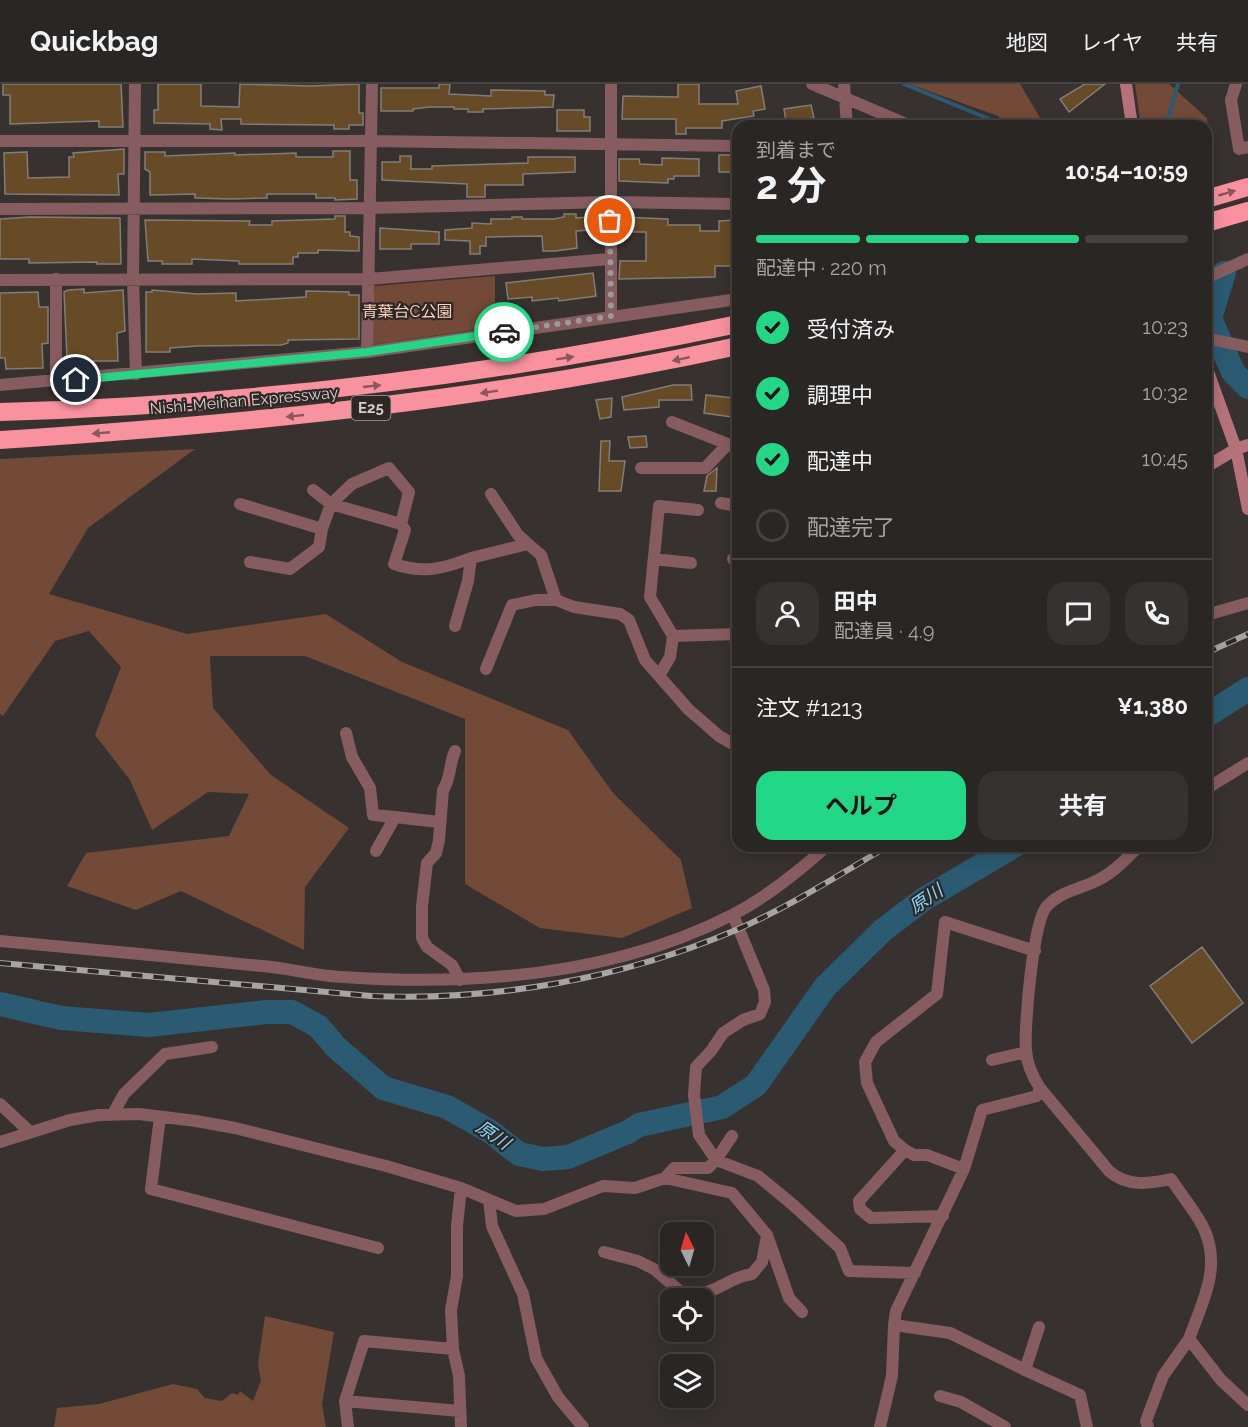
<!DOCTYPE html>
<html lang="ja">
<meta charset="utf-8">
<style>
:root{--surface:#292623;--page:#353230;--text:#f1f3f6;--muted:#a5a5a6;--line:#454341;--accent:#22d887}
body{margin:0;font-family:Raleway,"Noto Sans JP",sans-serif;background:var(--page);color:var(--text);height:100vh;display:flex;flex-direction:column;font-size:22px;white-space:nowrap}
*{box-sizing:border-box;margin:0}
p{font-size:20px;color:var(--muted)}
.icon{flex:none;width:33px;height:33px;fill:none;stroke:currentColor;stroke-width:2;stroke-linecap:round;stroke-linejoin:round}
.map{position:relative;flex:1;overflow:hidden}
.details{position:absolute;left:732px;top:36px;width:480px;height:732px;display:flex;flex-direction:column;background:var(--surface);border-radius:18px;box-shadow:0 3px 15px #0003,0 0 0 2px var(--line)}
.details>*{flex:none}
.needle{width:39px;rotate:355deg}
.controls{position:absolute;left:660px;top:1138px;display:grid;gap:12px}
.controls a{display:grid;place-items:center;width:54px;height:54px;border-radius:12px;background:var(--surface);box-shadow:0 3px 15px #0003,0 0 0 2px var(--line);font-size:30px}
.pin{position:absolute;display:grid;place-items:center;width:51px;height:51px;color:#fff;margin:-26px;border:3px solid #fff;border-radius:50%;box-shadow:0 2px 6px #0007}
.courier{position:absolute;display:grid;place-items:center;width:60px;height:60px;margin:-30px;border:4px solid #22d887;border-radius:50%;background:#fff;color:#222;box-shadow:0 2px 8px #0007}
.overview em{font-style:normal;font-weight:700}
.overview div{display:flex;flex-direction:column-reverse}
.overview{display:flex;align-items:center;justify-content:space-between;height:102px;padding:0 24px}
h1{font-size:39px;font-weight:700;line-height:45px}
.bar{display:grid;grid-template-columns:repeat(4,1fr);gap:9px 6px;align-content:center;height:72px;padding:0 24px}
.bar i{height:8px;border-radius:4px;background:var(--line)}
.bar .current{background:var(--accent)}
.bar p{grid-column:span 4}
.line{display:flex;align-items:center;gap:15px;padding:0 24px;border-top:2px solid var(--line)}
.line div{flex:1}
.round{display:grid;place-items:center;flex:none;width:63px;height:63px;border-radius:18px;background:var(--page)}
ol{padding:0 24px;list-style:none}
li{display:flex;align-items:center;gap:18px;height:66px}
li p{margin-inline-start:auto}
li .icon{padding:6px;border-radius:50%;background:var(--accent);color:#111;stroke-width:4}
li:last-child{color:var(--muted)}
li i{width:33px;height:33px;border:3px solid var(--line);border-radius:50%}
.cta{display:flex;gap:12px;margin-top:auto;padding:12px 24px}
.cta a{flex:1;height:69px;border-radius:18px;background:var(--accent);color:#111;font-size:24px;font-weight:700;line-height:69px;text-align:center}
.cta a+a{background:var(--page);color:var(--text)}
header{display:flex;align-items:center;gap:36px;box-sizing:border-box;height:84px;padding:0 30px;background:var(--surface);border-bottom:2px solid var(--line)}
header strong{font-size:28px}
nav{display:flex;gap:33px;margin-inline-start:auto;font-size:21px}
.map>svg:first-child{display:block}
</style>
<header>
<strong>Quickbag</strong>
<nav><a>地図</a><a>レイヤ</a><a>共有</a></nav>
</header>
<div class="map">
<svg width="1248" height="1343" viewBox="0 0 1248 1343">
<rect width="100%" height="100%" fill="#37322f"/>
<!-- green -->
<path fill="#734937" d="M 909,0 L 1020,0 L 1045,42 L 1005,42 L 998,32 Z
M 1135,0 L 1169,0 L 1207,34 L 1212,89 L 1206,90 L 1206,42 L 1141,42 Z
M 495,192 L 495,243 L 372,261 L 368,243 L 375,202 Z
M 195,365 L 88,444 L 49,510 L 187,550 L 326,530 L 402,578 L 568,646 L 613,709 L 681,776 L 692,824 L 622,854 L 540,844 L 465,800 L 465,635 L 305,572 L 210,572 L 213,624 L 271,691 L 349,744 L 305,803 L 304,866 L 181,807 L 136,826 L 67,802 L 86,769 L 229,752 L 249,710 L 208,708 L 152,746 L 130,696 L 95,651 L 121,583 L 89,547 L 55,557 L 3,632 L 0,630 L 0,375 Z
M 265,1232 L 334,1248 L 322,1321 L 326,1343 L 54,1343 L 57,1324 L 99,1320 L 173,1300 L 197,1305 L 205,1314 L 222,1317 L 232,1309 L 238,1311 L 240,1307 L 253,1317 L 261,1297 L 258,1280 Z"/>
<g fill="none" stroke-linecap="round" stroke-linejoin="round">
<!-- stream -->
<path stroke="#2a5b73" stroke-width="4" d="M 904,0 L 999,39 L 998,42
M 1166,42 L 1178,0"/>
<!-- river -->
<path stroke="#2a5b73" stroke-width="24" d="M 1224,189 L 1210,234 L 1233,288 L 1248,303
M 1206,632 L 1248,605
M 0,920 L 61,934 L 149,941 L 266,928 L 292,928 L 318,942 L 336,963 L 383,1004 L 447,1023 L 491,1048 L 519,1070 L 543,1075 L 568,1073 L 628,1048 L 639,1041 L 722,1023 L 756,1001 L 825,903 L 883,846 L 924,815 L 1014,762"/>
</g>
<!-- building -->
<path fill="#674a26" stroke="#817d79" stroke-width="1.5" d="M 3,0 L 121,0 L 123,43 L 99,43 L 99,37 L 10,40 L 10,11 L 3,11 Z
M 158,0 L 201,0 L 201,22 L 239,23 L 240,0 L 310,2 L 359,0 L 359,29 L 363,29 L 363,41 L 349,41 L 349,45 L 334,45 L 334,41 L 241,40 L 241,35 L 221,35 L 222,46 L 210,45 L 210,40 L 154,39 L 154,26 L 158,26 Z
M 439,0 L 450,0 L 449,10 L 491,12 L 491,6 L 545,7 L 545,11 L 554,11 L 553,23 L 483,25 L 483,28 L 468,28 L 468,25 L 454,25 L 454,23 L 429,23 L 413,25 L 413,27 L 381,27 L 381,4 L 439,4 Z
M 678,0 L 699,0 L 699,20 L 738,20 L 736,7 L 761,2 L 765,25 L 753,27 L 754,32 L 722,37 L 722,44 L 686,44 L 686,50 L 676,50 L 676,35 L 622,35 L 623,12 L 678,13 Z
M 1085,0 L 1105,0 L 1069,28 L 1060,15 Z
M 811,21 L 814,34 L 786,38 L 784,25 Z
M 557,26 L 584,26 L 584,33 L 590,33 L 590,47 L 557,47 Z
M 124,65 L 124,90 L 118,90 L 119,111 L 5,110 L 4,69 L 27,68 L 28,94 L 69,93 L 69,73 L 74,73 L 73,69 Z
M 333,67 L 350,67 L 350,96 L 357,96 L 357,115 L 335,116 L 335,114 L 316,114 L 316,110 L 267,110 L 267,114 L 231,115 L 195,114 L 195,110 L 150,111 L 150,88 L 145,85 L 145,68 L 165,68 L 165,72 L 235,69 L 235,71 L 296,69 L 296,73 L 333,73 Z
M 719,71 L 732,71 L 732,88 L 719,88 Z
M 400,72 L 411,72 L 411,85 L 432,85 L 432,82 L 528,79 L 528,73 L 575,73 L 575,88 L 523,90 L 523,101 L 485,101 L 485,113 L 467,113 L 467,100 L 382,96 L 382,78 L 400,78 Z
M 662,74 L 699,75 L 699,92 L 674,92 L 674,95 L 668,95 L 668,99 L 619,97 L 619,75 L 639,75 L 640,80 L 662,81 Z
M 564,130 L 576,130 L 576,134 L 603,132 L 603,145 L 576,147 L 577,164 L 555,167 L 543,167 L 542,152 L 486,153 L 486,162 L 480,162 L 480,170 L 470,170 L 470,157 L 445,156 L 445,146 L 472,144 L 472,139 L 491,140 L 491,135 L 512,135 L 512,133 L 522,133 L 522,135 L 554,135 L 564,133 Z
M 619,131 L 620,133 L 668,135 L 668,141 L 700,141 L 700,147 L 719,147 L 719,137 L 738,136 L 738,182 L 715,182 L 715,193 L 619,195 L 620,177 L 646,177 L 646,148 L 619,148 Z
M 335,132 L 345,132 L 345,148 L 350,148 L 350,152 L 359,153 L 359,167 L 318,166 L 318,169 L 298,169 L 298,173 L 293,173 L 293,180 L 239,180 L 239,177 L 192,175 L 192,180 L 162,180 L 162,177 L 148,177 L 145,136 L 250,137 L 249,141 L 272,141 L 272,137 L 335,135 Z
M 29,133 L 120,134 L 121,180 L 97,180 L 97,178 L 29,179 L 29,175 L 0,175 L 0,135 Z
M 380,144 L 439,148 L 439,160 L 411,160 L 411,165 L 380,165 Z
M 593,189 L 596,212 L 559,217 L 558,214 L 532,217 L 532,213 L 508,215 L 506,199 Z
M 84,205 L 84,209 L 123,206 L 125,247 L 117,249 L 118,277 L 72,277 L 72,274 L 67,274 L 64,208 L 68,206 Z
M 152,206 L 197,210 L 236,209 L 236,217 L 306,213 L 306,207 L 349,208 L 349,211 L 359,211 L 359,255 L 288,256 L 288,259 L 281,261 L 197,262 L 170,264 L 170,268 L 146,268 L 146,208 L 152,208 Z
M 38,208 L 39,223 L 48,223 L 48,259 L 42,260 L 43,284 L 6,285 L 5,274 L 0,274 L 0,209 Z
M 673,301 L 691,301 L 692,316 L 659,316 L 659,323 L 624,326 L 622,313 Z
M 706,311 L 734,314 L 732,333 L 704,329 Z
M 612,314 L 611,333 L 600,335 L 596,316 Z
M 646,352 L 647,363 L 630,364 L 628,353 Z
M 601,357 L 610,357 L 609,377 L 625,377 L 621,407 L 599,407 Z
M 717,384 L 716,407 L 704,407 L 707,392 Z
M 1202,863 L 1243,919 L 1192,959 L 1150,902 Z"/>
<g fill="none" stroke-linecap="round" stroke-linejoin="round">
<!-- street -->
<path stroke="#875c61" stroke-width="12" d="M 135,0 L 133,194 L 136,290
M 812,0 L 911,42
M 844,0 L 847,42
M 1236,0 L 1231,16 L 1239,65 L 1248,63
M 0,57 L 371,57 L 738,62
M 0,125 L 369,124 L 610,118 L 738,120
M 1206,194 L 1248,175
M 56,195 L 56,298
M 0,196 L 369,195 L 610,175
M 611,232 L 611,0
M 1206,254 L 1248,263
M 367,268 L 372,0
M 0,301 L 367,268 L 738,215
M 672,338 L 738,364
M 641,384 L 705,384 L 727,361
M 313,406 L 331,420 L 352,400 L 389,384 L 409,408 L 401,440
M 491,410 L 518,451 L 528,460
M 721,419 L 738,422
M 240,420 L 322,445 L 331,420 L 401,440 L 405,446 L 394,480 C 424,490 442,485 471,474
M 654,475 L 691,479
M 733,475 L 738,475
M 250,478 L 290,485 L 319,463 L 322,445
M 1206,531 L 1248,519
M 455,542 L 468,497 L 471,474 L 528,460 L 541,471 L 556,516
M 673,552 L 738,550
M 486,585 L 512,521 L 536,516 L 556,516 L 574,523 L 620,530 L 629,536 L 645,576 L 688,625 L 719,652 L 738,663
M 660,590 L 670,573 L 673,552 L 650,513 L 659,422 L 698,426
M 346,649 L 352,673 L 370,704 L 373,731 L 395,733
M 455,667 C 449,680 451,695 443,706 L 439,756 L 436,769 L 427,779 L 422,822 L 422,854 L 427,863 L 452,881 L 460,896
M 1206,705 L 1248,679
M 1139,762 C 1127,774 1115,787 1100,795 C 1082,805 1062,806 1047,822 C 1033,837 1024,943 1026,966 C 1027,981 1032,992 1040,1004 L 1109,1087 C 1127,1103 1149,1100 1171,1095 C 1182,1112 1197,1129 1205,1147 C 1221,1185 1202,1219 1189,1255 L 1221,1296 L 1248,1321
M 376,767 L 395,733 L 439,738
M 0,857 C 87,865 175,873 262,882 C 289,884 316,892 343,893 C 473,902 613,892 732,831 C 766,814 799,787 827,762
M 992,976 L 1026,968
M 0,1020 L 30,1048
M 113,1030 L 124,1010 L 165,970 L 212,963
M 160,1033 L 151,1105 L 378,1164
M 732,1052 L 716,1076 L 758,1092 L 792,1120 L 840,1164 L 849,1187 L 915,1189
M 0,1058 L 70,1036 L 99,1031 L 139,1030 L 196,1037 L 235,1044 L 386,1082 L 461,1104 L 516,1127 L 544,1125 L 603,1102 L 635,1104 L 665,1094 L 732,1109 L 767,1151 L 789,1214 L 802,1228
M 905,1066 L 894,1057 L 867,999 L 865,978 L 876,958 L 937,910 L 945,838 L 1035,867
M 665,1094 L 674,1084 L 708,1084 L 716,1076 L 699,1051 L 694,1011 L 696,983 L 711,967 L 723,949 L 743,936 L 760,930 L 765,918 L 764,906 L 733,831
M 489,1116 L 492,1142 L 523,1210 L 536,1274 L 558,1313 L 583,1343
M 943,1132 L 871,1134 L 860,1125 L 859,1117 L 905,1066 L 914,1071 L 927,1071 L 964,1085 L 982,1026 L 1037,1012 L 1040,1004
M 604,1168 L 638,1177 L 654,1185 L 682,1209 C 690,1209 699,1210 707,1208 C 724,1203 732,1193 752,1190 L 762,1178 L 767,1152
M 894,1241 L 896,1227 L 964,1085
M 1039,1243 L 1025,1286 L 1080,1311 L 1087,1343
M 940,1312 L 961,1318 L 1005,1343
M 345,1317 L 460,1327
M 348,1343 L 345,1317 L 364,1257 L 453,1265
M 461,1343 L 459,1292 L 453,1265 L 451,1226 L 457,1192 L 457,1142 L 461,1104
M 880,1343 L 892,1292 L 894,1241 L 950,1249 L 1025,1286
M 1148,1343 L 1146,1337 L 1163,1292 L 1189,1255"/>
<!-- secondary -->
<path stroke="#b5727a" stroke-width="12" d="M 1126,0 L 1132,42
M 1206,282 L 1236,365 L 1248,425
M 1206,383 L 1236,365 L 1248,361"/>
<!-- highway -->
<path stroke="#f9919f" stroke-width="18" d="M 1206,115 L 1248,103
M 1206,139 L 1248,127
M 0,328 C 249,321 495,291 738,240
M 0,356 C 248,340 495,315 738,262"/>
<defs>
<path id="rail" d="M 1206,569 L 1248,550
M 0,879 L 371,912 C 496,917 621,895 736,846 C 789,823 839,791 888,762"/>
</defs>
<!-- rail casing -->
<use href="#rail" stroke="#a8a4a3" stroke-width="6"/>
<!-- rail -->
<use href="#rail" stroke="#2d2826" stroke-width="4" stroke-dasharray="11" stroke-linecap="butt"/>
</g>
<!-- one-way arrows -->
<defs><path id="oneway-solid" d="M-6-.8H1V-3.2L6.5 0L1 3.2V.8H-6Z" transform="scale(1.5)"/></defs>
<g fill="#89575c">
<use href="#oneway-solid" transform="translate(1227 109) rotate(-16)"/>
<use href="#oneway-solid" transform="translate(565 274) rotate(-9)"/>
<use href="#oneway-solid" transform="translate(681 275) rotate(168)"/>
<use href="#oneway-solid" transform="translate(372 302) rotate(-6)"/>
<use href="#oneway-solid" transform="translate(489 308) rotate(171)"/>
<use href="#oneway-solid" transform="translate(295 332) rotate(174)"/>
<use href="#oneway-solid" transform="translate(101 349) rotate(175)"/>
</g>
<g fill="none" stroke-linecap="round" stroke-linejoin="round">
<!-- done -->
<path stroke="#9d9997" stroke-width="6" stroke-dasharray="0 10.8" d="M 504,248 L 611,232 L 610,137"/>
<!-- route -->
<path stroke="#22d887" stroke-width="8" d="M 76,296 L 367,268 L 504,248"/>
</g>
<g text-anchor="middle" stroke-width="4.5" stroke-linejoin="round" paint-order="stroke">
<!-- shield labels -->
<rect fill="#2d2826" stroke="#a29e9c" stroke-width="1.5" x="351.5" y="312" width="39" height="24" rx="4.5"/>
<g font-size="15" font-weight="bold" fill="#d4d0cf">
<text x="371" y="329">E25</text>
</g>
<!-- park labels -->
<g font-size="16" fill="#fed1be" stroke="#2d2826">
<text x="407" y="233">青葉台C公園</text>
</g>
<!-- street labels -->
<g font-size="16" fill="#d4d0cf" stroke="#2d2826">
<text transform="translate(244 316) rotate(-5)" y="6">Nishi-Meihan Expressway</text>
</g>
<!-- water labels -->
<g font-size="18" font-style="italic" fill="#88d8ff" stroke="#2d2826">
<text transform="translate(926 815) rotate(-34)" y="6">原川</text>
<text transform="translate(493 1051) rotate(34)" y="6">原川</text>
</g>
</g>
</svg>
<div class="controls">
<a><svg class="needle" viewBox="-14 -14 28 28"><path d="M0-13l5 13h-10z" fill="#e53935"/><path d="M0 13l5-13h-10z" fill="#a5a5a6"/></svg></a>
<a><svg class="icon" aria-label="locate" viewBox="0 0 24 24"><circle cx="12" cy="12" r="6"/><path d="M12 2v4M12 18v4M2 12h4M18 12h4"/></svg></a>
<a><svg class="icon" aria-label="layers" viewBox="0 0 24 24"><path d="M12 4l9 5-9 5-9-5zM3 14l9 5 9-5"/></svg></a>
</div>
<div class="pin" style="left:610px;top:137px;background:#ea580c"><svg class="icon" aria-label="bag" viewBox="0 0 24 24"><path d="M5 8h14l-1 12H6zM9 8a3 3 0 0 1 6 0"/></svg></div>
<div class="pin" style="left:76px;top:296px;background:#1f2937"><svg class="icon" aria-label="home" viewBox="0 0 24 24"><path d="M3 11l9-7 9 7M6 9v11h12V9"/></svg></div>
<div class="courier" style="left:504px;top:248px"><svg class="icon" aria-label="car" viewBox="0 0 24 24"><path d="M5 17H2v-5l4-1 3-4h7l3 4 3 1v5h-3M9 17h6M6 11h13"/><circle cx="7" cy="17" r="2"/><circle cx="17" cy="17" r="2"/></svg></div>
<section class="details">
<div class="overview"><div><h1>2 分</h1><p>到着まで</p></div><em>10:54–10:59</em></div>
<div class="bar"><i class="current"></i><i class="current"></i><i class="current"></i><i></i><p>配達中 · 220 m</p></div>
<ol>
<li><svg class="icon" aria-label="check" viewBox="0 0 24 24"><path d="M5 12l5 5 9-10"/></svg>受付済み<p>10:23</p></li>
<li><svg class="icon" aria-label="check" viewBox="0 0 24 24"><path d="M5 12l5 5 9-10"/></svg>調理中<p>10:32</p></li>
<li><svg class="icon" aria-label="check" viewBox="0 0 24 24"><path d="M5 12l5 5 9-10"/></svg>配達中<p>10:45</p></li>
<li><i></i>配達完了</li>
</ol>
<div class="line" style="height:108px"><a class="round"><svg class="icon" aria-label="person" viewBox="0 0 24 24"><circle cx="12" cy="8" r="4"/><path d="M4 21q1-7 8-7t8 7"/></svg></a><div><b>田中</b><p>配達員 · 4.9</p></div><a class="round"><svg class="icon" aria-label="chat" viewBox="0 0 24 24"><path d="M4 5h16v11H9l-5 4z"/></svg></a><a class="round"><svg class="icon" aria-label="phone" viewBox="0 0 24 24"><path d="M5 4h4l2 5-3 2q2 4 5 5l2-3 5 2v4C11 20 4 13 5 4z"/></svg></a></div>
<div class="line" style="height:78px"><div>注文 #1213</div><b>¥1,380</b></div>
<div class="cta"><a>ヘルプ</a><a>共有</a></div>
</section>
</div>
